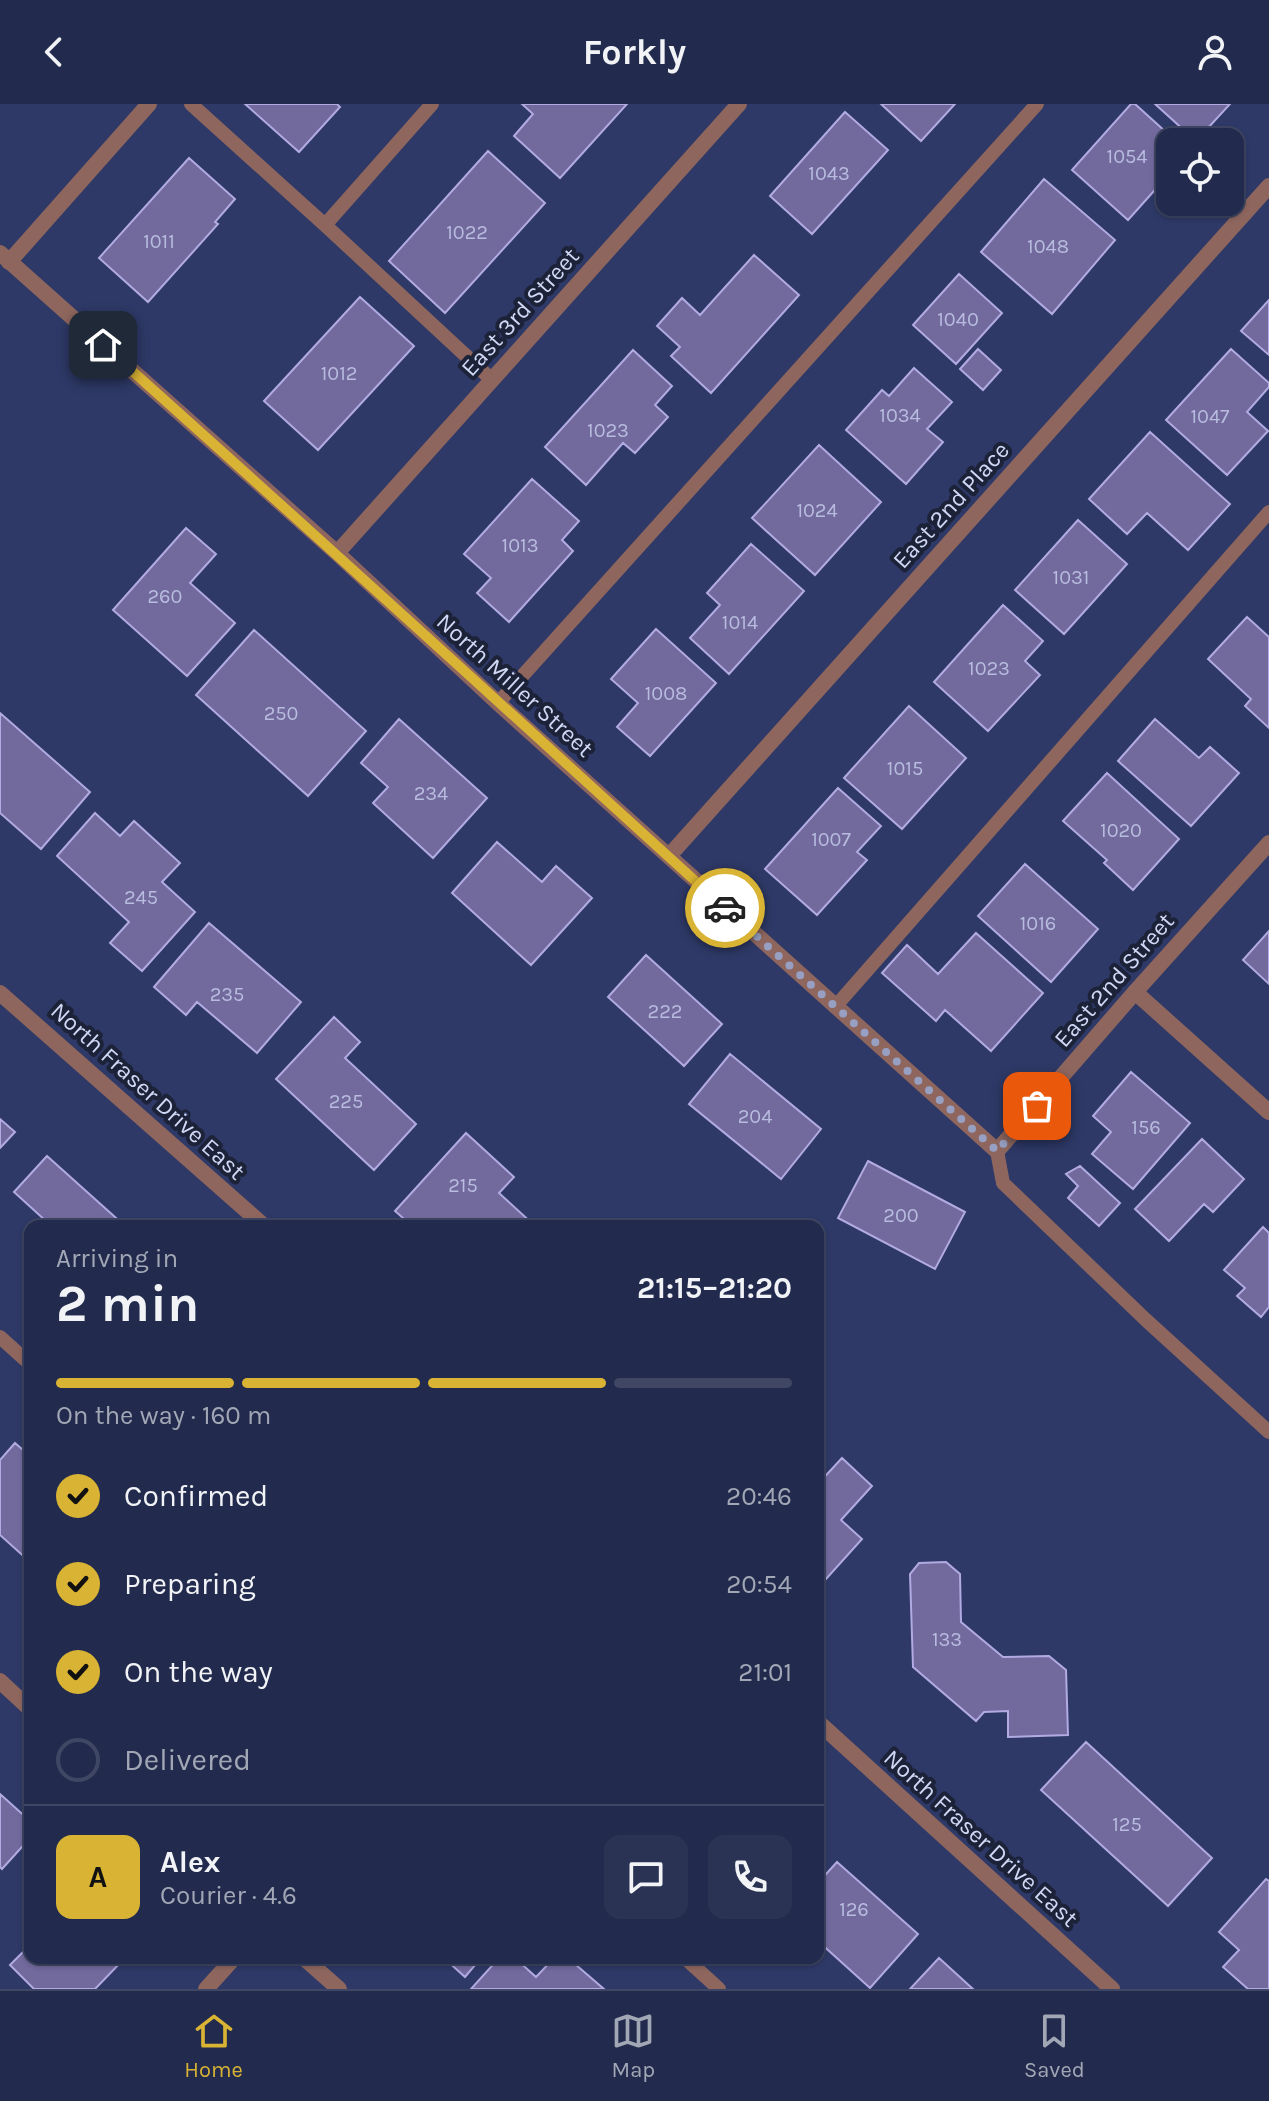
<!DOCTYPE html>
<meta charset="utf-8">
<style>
:root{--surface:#222b4d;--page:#2a3354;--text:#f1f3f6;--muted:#a2a7b6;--line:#3f4765;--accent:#d9b334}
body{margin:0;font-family:Karla,sans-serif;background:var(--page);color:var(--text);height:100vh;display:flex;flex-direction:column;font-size:30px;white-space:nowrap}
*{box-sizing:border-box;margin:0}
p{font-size:26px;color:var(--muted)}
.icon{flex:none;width:44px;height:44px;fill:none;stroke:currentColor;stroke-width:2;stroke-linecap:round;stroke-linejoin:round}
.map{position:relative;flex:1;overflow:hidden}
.panel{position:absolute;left:24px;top:1116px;width:800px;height:744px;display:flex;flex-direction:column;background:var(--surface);border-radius:16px;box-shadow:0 2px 6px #0004,0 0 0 2px var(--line)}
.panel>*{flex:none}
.buttons{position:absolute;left:1156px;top:24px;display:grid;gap:16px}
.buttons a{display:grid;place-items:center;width:88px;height:88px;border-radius:16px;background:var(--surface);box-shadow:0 2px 6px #0004,0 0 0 2px var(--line);font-size:40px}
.pin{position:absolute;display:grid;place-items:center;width:68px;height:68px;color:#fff;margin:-34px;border-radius:16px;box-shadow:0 4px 12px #0006}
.courier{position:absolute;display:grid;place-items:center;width:80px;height:80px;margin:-40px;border:6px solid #d9b334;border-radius:50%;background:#fff;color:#222;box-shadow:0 2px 10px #0007}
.head em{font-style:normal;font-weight:700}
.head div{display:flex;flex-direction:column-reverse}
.head{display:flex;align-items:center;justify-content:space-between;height:136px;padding:0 32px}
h1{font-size:52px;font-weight:700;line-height:60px}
.bar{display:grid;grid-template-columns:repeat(4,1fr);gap:12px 8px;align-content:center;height:96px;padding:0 32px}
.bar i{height:10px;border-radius:6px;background:var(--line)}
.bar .on{background:var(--accent)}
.bar p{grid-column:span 4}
.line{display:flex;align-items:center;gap:20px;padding:0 32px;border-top:2px solid var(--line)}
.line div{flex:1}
.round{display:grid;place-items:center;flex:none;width:84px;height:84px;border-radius:16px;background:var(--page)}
ol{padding:0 32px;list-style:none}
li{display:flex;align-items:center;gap:24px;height:88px}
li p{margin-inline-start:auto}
li .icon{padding:8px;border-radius:50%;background:var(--accent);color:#111;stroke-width:4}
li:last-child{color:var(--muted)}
li i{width:44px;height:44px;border:4px solid var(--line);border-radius:50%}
header{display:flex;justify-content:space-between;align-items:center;height:104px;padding:0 32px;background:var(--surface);font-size:36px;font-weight:700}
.tabs{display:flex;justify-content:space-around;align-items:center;height:112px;border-top:2px solid var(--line);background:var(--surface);font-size:22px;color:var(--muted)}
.tabs a{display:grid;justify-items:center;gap:4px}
.tabs .on{color:var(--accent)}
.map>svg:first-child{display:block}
</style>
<header><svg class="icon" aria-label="back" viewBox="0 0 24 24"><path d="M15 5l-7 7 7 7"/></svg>Forkly<svg class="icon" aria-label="person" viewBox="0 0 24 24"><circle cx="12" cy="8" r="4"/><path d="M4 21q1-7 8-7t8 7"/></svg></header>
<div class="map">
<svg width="1269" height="1885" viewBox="0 0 1269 1885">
<rect width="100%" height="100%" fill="#2e3967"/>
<!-- building -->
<path fill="#72699d" stroke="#b2aae2" stroke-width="2" d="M 245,0 L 337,0 L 340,3 L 299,48 Z
M 522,0 L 627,0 L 560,74 L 514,32 L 533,10 Z
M 881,0 L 955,0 L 921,37 Z
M 1131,0 L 1135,0 L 1177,38 L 1170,38 L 1170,69 L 1128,116 L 1072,66 Z
M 1155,0 L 1230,0 L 1196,37 Z
M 845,8 L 888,46 L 812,130 L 770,92 Z
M 488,47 L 545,99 L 445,209 L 389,157 Z
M 189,54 L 235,95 L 215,118 L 218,120 L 148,198 L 99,154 Z
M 1044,75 L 1115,136 L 1052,210 L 981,148 Z
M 754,151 L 799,191 L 711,289 L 671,252 L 680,243 L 657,222 L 682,194 L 700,211 Z
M 959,170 L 1002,209 L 956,260 L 913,221 Z
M 360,193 L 414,242 L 318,346 L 264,297 Z
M 1269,196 L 1269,251 L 1241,227 Z
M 978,245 L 1001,266 L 983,286 L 960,265 Z
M 1231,245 L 1269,279 L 1269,283 L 1247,308 L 1268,327 L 1227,371 L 1166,316 Z
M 633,246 L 672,282 L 655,301 L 668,313 L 635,349 L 623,339 L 586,381 L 545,343 Z
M 914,264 L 952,298 L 927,325 L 943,338 L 906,380 L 846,326 L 882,286 L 889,292 Z
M 1150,328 L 1230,400 L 1188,446 L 1147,409 L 1127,430 L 1089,395 Z
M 819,341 L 881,398 L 815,471 L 752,414 Z
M 532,375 L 579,417 L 562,436 L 573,447 L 509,518 L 477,489 L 491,474 L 464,450 Z
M 1078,416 L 1127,460 L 1064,530 L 1015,486 Z
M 186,424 L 216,450 L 190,479 L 235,519 L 187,572 L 113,506 Z
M 751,440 L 804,487 L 729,570 L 690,534 L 720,501 L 707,489 Z
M 1003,501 L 1043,537 L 1025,557 L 1040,571 L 988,627 L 934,578 Z
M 1247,513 L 1269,533 L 1269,624 L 1245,602 L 1251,595 L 1208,555 Z
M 656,525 L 716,579 L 650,652 L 617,623 L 638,599 L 611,575 Z
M 254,526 L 366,627 L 308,692 L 196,591 Z
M 909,602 L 966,654 L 902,725 L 844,674 Z
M 0,609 L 90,688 L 41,745 L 0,709 Z
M 399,615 L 487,694 L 433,754 L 373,699 L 388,683 L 361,659 Z
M 1155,615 L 1199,654 L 1210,643 L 1239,669 L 1191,722 L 1118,657 Z
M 1107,669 L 1179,735 L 1133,786 L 1104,759 L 1107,756 L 1063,717 Z
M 838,684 L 881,722 L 857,748 L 867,756 L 817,811 L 765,765 Z
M 95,709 L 120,732 L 134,717 L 180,759 L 162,778 L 195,808 L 142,867 L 110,839 L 129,818 L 57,752 Z
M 497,738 L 542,778 L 556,762 L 592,794 L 531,861 L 452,789 Z
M 1025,760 L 1098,825 L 1051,878 L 978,812 Z
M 209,819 L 301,898 L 257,949 L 197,898 L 186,911 L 154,883 Z
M 1269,827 L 1269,880 L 1243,856 Z
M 976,829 L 1043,889 L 991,947 L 945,906 L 936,917 L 882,869 L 907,841 L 938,870 Z
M 646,851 L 722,920 L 684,962 L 608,893 Z
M 334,913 L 360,938 L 345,954 L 416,1020 L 374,1066 L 276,975 Z
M 730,950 L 821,1025 L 781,1075 L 689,1000 Z
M 1131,968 L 1190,1019 L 1133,1085 L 1092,1050 L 1111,1028 L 1093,1012 Z
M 0,1015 L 15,1028 L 0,1044 Z
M 466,1029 L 514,1073 L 499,1089 L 535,1122 L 412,1122 L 395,1107 Z
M 1202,1035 L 1244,1075 L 1213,1108 L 1204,1100 L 1169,1137 L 1135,1105 Z
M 47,1052 L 125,1122 L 43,1122 L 47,1118 L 14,1088 Z
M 868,1057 L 965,1108 L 935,1165 L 838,1114 Z
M 1080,1062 L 1120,1099 L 1099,1122 L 1068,1094 L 1078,1082 L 1066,1070 Z
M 1263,1123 L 1269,1129 L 1269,1203 L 1261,1213 L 1237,1192 L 1245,1184 L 1224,1166 Z
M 15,1339 L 30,1352 L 30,1458 L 0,1431 L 0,1356 Z
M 842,1354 L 872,1382 L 841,1416 L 862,1435 L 818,1484 L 818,1380 Z
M 946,1458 L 960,1470 L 961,1518 L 1003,1553 L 1049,1552 L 1066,1566 L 1068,1631 L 1008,1633 L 1008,1607 L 984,1608 L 976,1617 L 913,1563 L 910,1470 L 919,1459 Z
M 1086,1638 L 1212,1754 L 1168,1802 L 1041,1686 Z
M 0,1690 L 30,1717 L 30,1734 L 2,1765 L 0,1763 Z
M 837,1758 L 918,1830 L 870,1884 L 818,1837 L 818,1779 Z
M 1266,1775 L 1269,1777 L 1269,1885 L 1248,1885 L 1223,1863 L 1239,1846 L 1219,1828 Z
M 30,1841 L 30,1854 L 125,1854 L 95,1885 L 34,1885 L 10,1861 Z
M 444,1854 L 481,1854 L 465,1873 Z
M 499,1854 L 515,1854 L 536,1873 L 554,1854 L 568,1854 L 604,1885 L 471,1885 Z
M 939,1854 L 973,1885 L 910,1885 Z"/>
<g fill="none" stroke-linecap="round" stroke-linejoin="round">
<!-- service -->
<path stroke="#8e665e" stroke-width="14" d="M 191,0 L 325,121 L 491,275
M 325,121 L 432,0
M 498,599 L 1037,0
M 835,903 L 1269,408
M 997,1047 L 1003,1079 L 1146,1216 L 1269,1328
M 0,1233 L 30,1260
M 685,1854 L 719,1885"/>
<!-- minor -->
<path stroke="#8e665e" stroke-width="16" d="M 0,149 L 337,449 L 498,599 L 997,1047 L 1135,888 L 1269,739
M 9,158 L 149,0
M 337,449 L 739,0
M 669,752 L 1269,82
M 1135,888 L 1269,1008
M 0,889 L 264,1122
M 0,1577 L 30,1605
M 818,1618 L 1112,1885
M 304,1854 L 339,1885
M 206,1885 L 234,1854"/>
</g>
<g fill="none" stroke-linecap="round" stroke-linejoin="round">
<!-- done -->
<path stroke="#97a0c3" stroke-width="8" stroke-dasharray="0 14.4" d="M 725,804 L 997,1047 L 1037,1002"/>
<!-- route -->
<path stroke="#d9b334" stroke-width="10" d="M 103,241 C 312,427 518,616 725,804"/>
</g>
<g text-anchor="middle" stroke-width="8" stroke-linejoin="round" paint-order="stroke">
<!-- number labels -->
<g font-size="20" fill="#b8bcdf">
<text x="1127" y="59">1054</text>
<text x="829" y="76">1043</text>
<text x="467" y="135">1022</text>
<text x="159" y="144">1011</text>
<text x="1048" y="149">1048</text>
<text x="958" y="222">1040</text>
<text x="339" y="276">1012</text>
<text x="900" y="318">1034</text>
<text x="1210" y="319">1047</text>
<text x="608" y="333">1023</text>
<text x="817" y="413">1024</text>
<text x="520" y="448">1013</text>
<text x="1071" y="480">1031</text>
<text x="165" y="499">260</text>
<text x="740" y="525">1014</text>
<text x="989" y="571">1023</text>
<text x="666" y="596">1008</text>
<text x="281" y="616">250</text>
<text x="905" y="671">1015</text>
<text x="431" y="696">234</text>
<text x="1121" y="733">1020</text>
<text x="831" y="742">1007</text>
<text x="141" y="800">245</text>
<text x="1038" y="826">1016</text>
<text x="227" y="897">235</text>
<text x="665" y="914">222</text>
<text x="346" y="1004">225</text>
<text x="755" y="1019">204</text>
<text x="1146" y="1030">156</text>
<text x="463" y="1088">215</text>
<text x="901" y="1118">200</text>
<text x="947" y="1542">133</text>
<text x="1127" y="1727">125</text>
<text x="854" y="1812">126</text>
</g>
<!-- street labels -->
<g font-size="24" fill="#cfd8f5" stroke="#1c2237">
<text transform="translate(520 208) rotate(-48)" y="8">East 3rd Street</text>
<text transform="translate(951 401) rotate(-48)" y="8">East 2nd Place</text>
<text transform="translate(515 581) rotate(42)" y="8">North Miller Street</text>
<text transform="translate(1114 876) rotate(-49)" y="8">East 2nd Street</text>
<text transform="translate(148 987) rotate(42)" y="8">North Fraser Drive East</text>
<text transform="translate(981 1734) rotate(42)" y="8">North Fraser Drive East</text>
</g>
</g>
</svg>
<div class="buttons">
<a><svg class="icon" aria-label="locate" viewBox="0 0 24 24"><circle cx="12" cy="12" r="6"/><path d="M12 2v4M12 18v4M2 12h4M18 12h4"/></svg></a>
</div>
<div class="pin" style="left:1037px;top:1002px;background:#ea580c"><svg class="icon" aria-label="bag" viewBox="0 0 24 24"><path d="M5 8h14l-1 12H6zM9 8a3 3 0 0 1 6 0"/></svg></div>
<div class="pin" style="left:103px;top:241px;background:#1f2937"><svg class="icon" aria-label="home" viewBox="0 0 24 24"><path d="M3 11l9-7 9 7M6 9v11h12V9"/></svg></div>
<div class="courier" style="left:725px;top:804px"><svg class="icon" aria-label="car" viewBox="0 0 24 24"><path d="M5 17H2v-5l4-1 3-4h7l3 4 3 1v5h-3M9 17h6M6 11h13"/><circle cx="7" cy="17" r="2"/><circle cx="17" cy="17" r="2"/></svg></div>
<section class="panel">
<div class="head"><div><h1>2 min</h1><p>Arriving in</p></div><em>21:15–21:20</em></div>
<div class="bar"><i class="on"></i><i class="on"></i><i class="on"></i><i></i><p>On the way · 160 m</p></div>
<ol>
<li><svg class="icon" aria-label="check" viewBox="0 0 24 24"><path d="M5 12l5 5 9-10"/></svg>Confirmed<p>20:46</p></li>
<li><svg class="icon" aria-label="check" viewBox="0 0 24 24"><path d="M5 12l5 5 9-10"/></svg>Preparing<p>20:54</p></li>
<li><svg class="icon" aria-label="check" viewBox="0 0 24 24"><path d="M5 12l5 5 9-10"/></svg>On the way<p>21:01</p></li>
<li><i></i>Delivered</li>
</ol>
<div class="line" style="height:144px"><b class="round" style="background:var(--accent);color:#111">A</b><div><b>Alex</b><p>Courier · 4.6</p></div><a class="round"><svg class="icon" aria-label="chat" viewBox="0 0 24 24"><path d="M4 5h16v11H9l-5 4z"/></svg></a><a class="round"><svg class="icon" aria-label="phone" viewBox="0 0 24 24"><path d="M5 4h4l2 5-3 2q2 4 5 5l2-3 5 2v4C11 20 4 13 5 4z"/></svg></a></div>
</section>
</div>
<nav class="tabs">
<a class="on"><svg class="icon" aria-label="home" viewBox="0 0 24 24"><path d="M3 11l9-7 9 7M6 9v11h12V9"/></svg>Home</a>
<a><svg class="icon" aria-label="map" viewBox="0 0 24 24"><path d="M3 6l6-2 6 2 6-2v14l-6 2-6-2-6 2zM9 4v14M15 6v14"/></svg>Map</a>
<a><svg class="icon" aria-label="saved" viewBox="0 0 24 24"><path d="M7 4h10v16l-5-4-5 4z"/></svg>Saved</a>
</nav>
